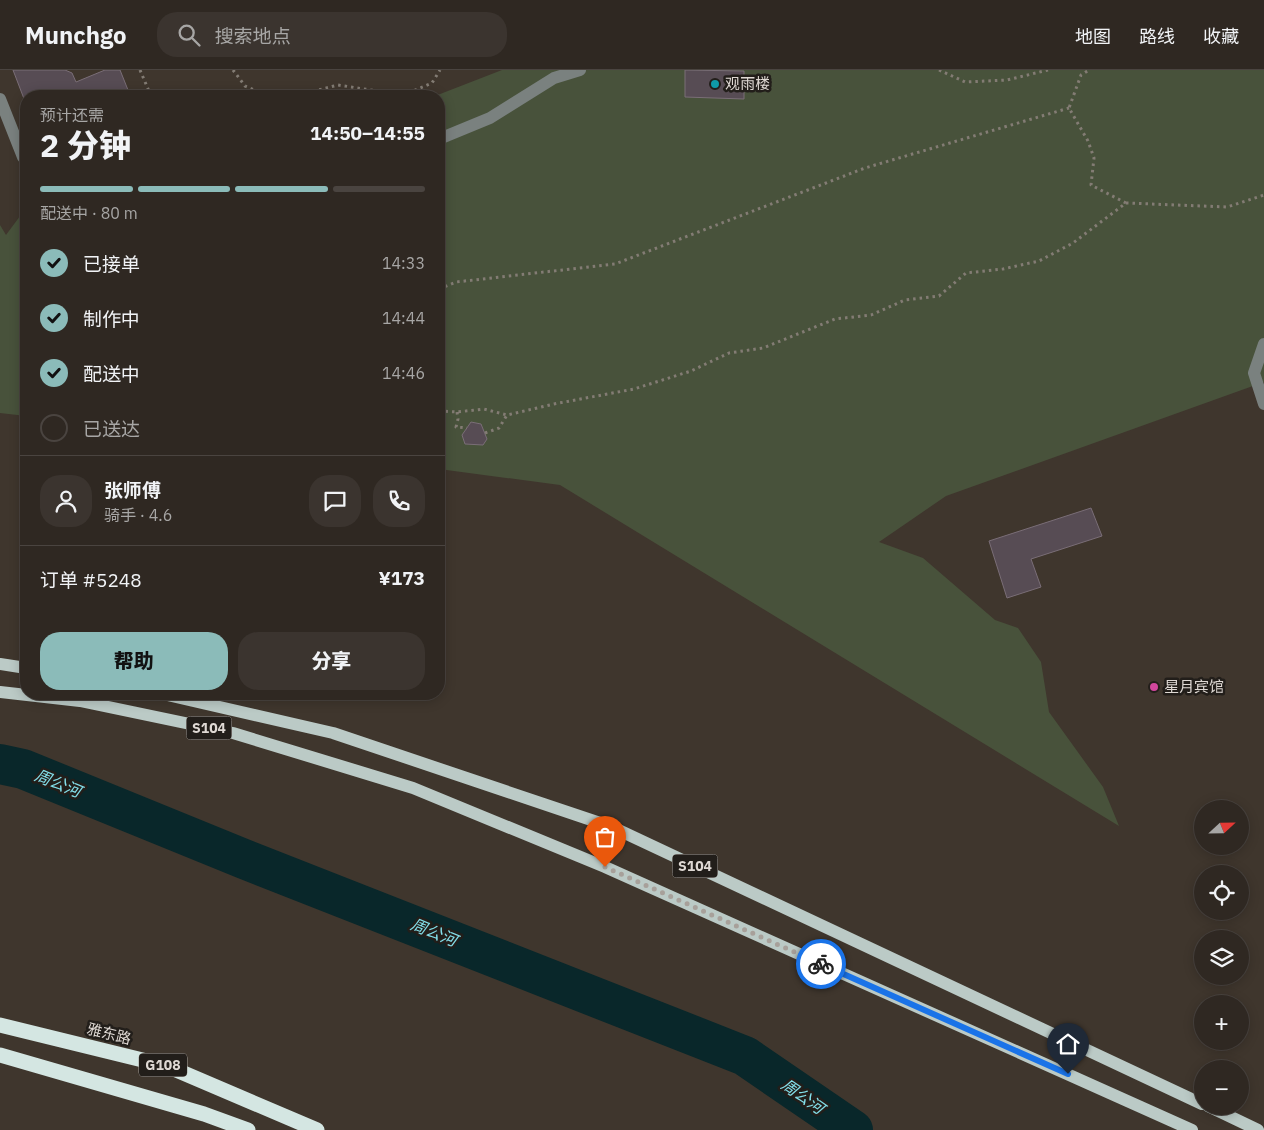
<!DOCTYPE html>
<html lang="zh">
<meta charset="utf-8">
<style>
:root{--surface:#2f2822;--page:#3b342f;--text:#f1f3f6;--muted:#a7a6a5;--line:#4a4440;--accent:#8bbbb9}
body{margin:0;font-family:"IBM Plex Sans","Noto Sans SC",sans-serif;background:var(--page);color:var(--text);height:100vh;display:flex;flex-direction:column;font-size:19px;white-space:nowrap}
*{box-sizing:border-box;margin:0}
p{font-size:16px;color:var(--muted)}
.icon{flex:none;width:28px;height:28px;fill:none;stroke:currentColor;stroke-width:2;stroke-linecap:round;stroke-linejoin:round}
.map{position:relative;flex:1;overflow:hidden}
.side{position:absolute;left:20px;top:20px;width:425px;height:610px;display:flex;flex-direction:column;background:var(--surface);border-radius:20px;box-shadow:0 2px 12px #0003,0 0 0 1px var(--line)}
.side>*{flex:none}
.needle{width:32px;rotate:68deg}
.fabs{position:absolute;left:1194px;top:730px;display:grid;gap:10px}
.fabs a{display:grid;place-items:center;width:55px;height:55px;border-radius:50%;background:var(--surface);box-shadow:0 2px 12px #0003,0 0 0 1px var(--line);font-size:25px}
.pin{position:absolute;display:grid;place-items:center;width:42px;height:42px;color:#fff;margin:-51px -21px;border-radius:50% 50% 50% 0;rotate:-45deg;box-shadow:0 0 5px #0007}
.pin .icon{rotate:45deg}
.courier{position:absolute;display:grid;place-items:center;width:50px;height:50px;margin:-25px;border:4px solid #1a73e8;border-radius:50%;background:#fff;color:#222;box-shadow:0 1px 6px #0007}
.headline em{font-style:normal;font-weight:800}
.headline div{display:flex;flex-direction:column-reverse}
.headline{display:flex;align-items:center;justify-content:space-between;height:85px;padding:0 20px}
h1{font-size:32px;font-weight:800;line-height:38px}
.bar{display:grid;grid-template-columns:repeat(4,1fr);gap:8px 5px;align-content:center;height:60px;padding:0 20px}
.bar i{height:6px;border-radius:4px;background:var(--line)}
.bar .active{background:var(--accent)}
.bar p{grid-column:span 4}
.line{display:flex;align-items:center;gap:12px;padding:0 20px;border-top:1px solid var(--line)}
.line div{flex:1}
.round{display:grid;place-items:center;flex:none;width:52px;height:52px;border-radius:20px;background:var(--page)}
ol{padding:0 20px;list-style:none}
li{display:flex;align-items:center;gap:15px;height:55px}
li p{margin-inline-start:auto}
li .icon{padding:5px;border-radius:50%;background:var(--accent);color:#111;stroke-width:4}
li:last-child{color:var(--muted)}
li i{width:28px;height:28px;border:2px solid var(--line);border-radius:50%}
.action{display:flex;gap:10px;margin-top:auto;padding:10px 20px}
.action a{flex:1;height:58px;border-radius:20px;background:var(--accent);color:#111;font-size:20px;font-weight:800;line-height:58px;text-align:center}
.action a+a{background:var(--page);color:var(--text)}
header{display:flex;align-items:center;gap:30px;box-sizing:border-box;height:70px;padding:0 25px;background:var(--surface);border-bottom:1px solid var(--line)}
header strong{font-size:24px}
nav{display:flex;gap:28px;margin-inline-start:auto;font-size:18px}
.search{width:350px;height:45px;background:var(--page);display:flex;align-items:center;gap:12px;box-sizing:border-box;padding:0 18px;border-radius:20px;color:var(--muted);font-size:19px}
.map>svg:first-child{display:block}
</style>
<header>
<strong>Munchgo</strong>
<div class="search"><svg class="icon" aria-label="search" viewBox="0 0 24 24"><circle cx="10" cy="10" r="6"/><path d="M15 15l6 6"/></svg>搜索地点</div>
<nav><a>地图</a><a>路线</a><a>收藏</a></nav>
</header>
<div class="map">
<svg width="1264" height="1060" viewBox="0 0 1264 1060">
<rect width="100%" height="100%" fill="#3f362d"/>
<!-- green -->
<path fill="#48523b" d="M 502,0 L 1264,0 L 1264,312 L 946,426 L 879,472 L 923,488 L 995,550 L 1018,558 L 1041,592 L 1049,642 L 1103,717 L 1119,756 L 560,415 L 439,399 L 439,26 L 435,26 Z
M 26,138 L 26,346 L 0,343 L 0,155 L 6,165 Z"/>
<g fill="none" stroke-linecap="round" stroke-linejoin="round">
<!-- river -->
<path stroke="#09272a" stroke-width="40" d="M 0,694 L 23,699 L 244,789 L 745,986 L 853,1060"/>
</g>
<!-- building -->
<path fill="#574c54" stroke="#7a6e77" d="M 13,0 L 65,0 L 72,3 L 76,12 L 105,0 L 120,0 L 130,25 L 26,26 L 26,34 Z
M 685,0 L 744,1 L 744,29 L 685,27 Z
M 471,352 L 481,354 L 487,369 L 483,375 L 465,374 L 462,365 Z
M 1091,438 L 1102,466 L 1031,489 L 1041,517 L 1007,528 L 989,471 Z"/>
<g fill="none" stroke-linecap="round" stroke-linejoin="round">
<!-- path -->
<path stroke="#837c74" stroke-width="3" stroke-dasharray="2.5 4" stroke-linecap="butt" d="M 140,0 L 151,26
M 233,0 L 245,16 L 269,26
M 939,0 L 965,12 L 1007,10 L 1048,0
M 294,26 L 338,15 L 403,25 L 432,13 L 440,0
M 1126,133 L 1227,137 L 1264,125
M 439,219 L 456,212 L 615,194 L 865,98 L 1069,38
M 439,341 L 457,342 L 484,339 L 507,345 L 554,334 L 634,319 L 691,301 L 729,283 L 763,278 L 835,249 L 871,245 L 905,230 L 939,226 L 966,203 L 1003,199 L 1039,191 L 1073,173 L 1126,133 L 1091,115 L 1094,88 L 1088,71 L 1069,38 L 1081,5 L 1089,0
M 457,342 L 458,349 L 456,357 L 467,358
M 485,363 L 499,358 L 507,345"/>
<!-- minor -->
<path stroke="#7a817f" stroke-width="12" d="M 0,29 L 23,87 L 26,91
M 439,69 L 490,48 L 554,8 L 580,0
M 1264,274 L 1254,303 L 1264,334"/>
<!-- major -->
<path stroke="#bbcac6" stroke-width="12" d="M 0,594 L 26,598
M 0,622 L 80,631 L 233,663 L 413,718 L 605,797 L 1192,1060
M 163,624 L 333,663 L 612,757 L 1202,1034
M 1208,1036 L 1258,1060"/>
<!-- highway -->
<path stroke="#d4e6e2" stroke-width="15" d="M 0,955 L 167,996 L 317,1060
M 0,985 L 204,1044 L 248,1060"/>
</g>
<g fill="none" stroke-linecap="round" stroke-linejoin="round">
<!-- done -->
<path stroke="#a7a09a" stroke-width="5" stroke-dasharray="0 9" d="M 605,797 L 821,894"/>
<!-- route -->
<path stroke="#1a73e8" stroke-width="6" d="M 821,894 L 1068,1004"/>
</g>
<!-- markers -->
<circle fill="#0f9aa8" stroke="#221e1a" stroke-width="2" cx="715" cy="14" r="5"/>
<circle fill="#d1479c" stroke="#221e1a" stroke-width="2" cx="1154" cy="617" r="5"/>
<g text-anchor="middle" stroke-width="5" stroke-linejoin="round" paint-order="stroke">
<!-- shield labels -->
<g fill="#221e1a" stroke="#a6a19c" stroke-width="1">
<rect x="186.5" y="646.5" width="45" height="23" rx="4"/>
<rect x="672.5" y="784.5" width="45" height="23" rx="4"/>
<rect x="139" y="983.5" width="48" height="23" rx="4"/>
</g>
<g font-size="14" font-weight="bold" fill="#dfd9d4">
<text x="209" y="663">S104</text>
<text x="695" y="801">S104</text>
<text x="163" y="1000">G108</text>
</g>
<!-- poi labels -->
<g font-size="15" fill="#dfd9d4" stroke="#221e1a" text-anchor="start">
<text x="725" y="19">观雨楼</text>
<text x="1164" y="622">星月宾馆</text>
</g>
<!-- street labels -->
<g font-size="15" fill="#dfd9d4" stroke="#221e1a">
<text transform="translate(109 964) rotate(14)" y="5">雅东路</text>
</g>
<!-- water labels -->
<g font-size="16" font-style="italic" fill="#84e0eb" stroke="#221e1a">
<text transform="translate(58 713) rotate(22)" y="6">周公河</text>
<text transform="translate(434 862) rotate(22)" y="6">周公河</text>
<text transform="translate(803 1026) rotate(35)" y="6">周公河</text>
</g>
</g>
</svg>
<div class="fabs">
<a><svg class="needle" viewBox="-14 -14 28 28"><path d="M0-13l5 13h-10z" fill="#e53935"/><path d="M0 13l5-13h-10z" fill="#a7a6a5"/></svg></a>
<a><svg class="icon" aria-label="locate" viewBox="0 0 24 24"><circle cx="12" cy="12" r="6"/><path d="M12 2v4M12 18v4M2 12h4M18 12h4"/></svg></a>
<a><svg class="icon" aria-label="layers" viewBox="0 0 24 24"><path d="M12 4l9 5-9 5-9-5zM3 14l9 5 9-5"/></svg></a>
<a>+</a>
<a>−</a>
</div>
<div class="pin" style="left:605px;top:797px;background:#ea580c"><svg class="icon" aria-label="bag" viewBox="0 0 24 24"><path d="M5 8h14l-1 12H6zM9 8a3 3 0 0 1 6 0"/></svg></div>
<div class="pin" style="left:1068px;top:1004px;background:#1f2937"><svg class="icon" aria-label="home" viewBox="0 0 24 24"><path d="M3 11l9-7 9 7M6 9v11h12V9"/></svg></div>
<div class="courier" style="left:821px;top:894px"><svg class="icon" aria-label="bike" viewBox="0 0 24 24"><circle cx="6" cy="16" r="4"/><circle cx="18" cy="16" r="4"/><path d="M6 16l4-8h5l3 8M10 8l3 8H6M13 5h3"/></svg></div>
<section class="side">
<div class="headline"><div><h1>2 分钟</h1><p>预计还需</p></div><em>14:50–14:55</em></div>
<div class="bar"><i class="active"></i><i class="active"></i><i class="active"></i><i></i><p>配送中 · 80 m</p></div>
<ol>
<li><svg class="icon" aria-label="check" viewBox="0 0 24 24"><path d="M5 12l5 5 9-10"/></svg>已接单<p>14:33</p></li>
<li><svg class="icon" aria-label="check" viewBox="0 0 24 24"><path d="M5 12l5 5 9-10"/></svg>制作中<p>14:44</p></li>
<li><svg class="icon" aria-label="check" viewBox="0 0 24 24"><path d="M5 12l5 5 9-10"/></svg>配送中<p>14:46</p></li>
<li><i></i>已送达</li>
</ol>
<div class="line" style="height:90px"><a class="round"><svg class="icon" aria-label="person" viewBox="0 0 24 24"><circle cx="12" cy="8" r="4"/><path d="M4 21q1-7 8-7t8 7"/></svg></a><div><b>张师傅</b><p>骑手 · 4.6</p></div><a class="round"><svg class="icon" aria-label="chat" viewBox="0 0 24 24"><path d="M4 5h16v11H9l-5 4z"/></svg></a><a class="round"><svg class="icon" aria-label="phone" viewBox="0 0 24 24"><path d="M5 4h4l2 5-3 2q2 4 5 5l2-3 5 2v4C11 20 4 13 5 4z"/></svg></a></div>
<div class="line" style="height:65px"><div>订单 #5248</div><b>¥173</b></div>
<div class="action"><a>帮助</a><a>分享</a></div>
</section>
</div>
